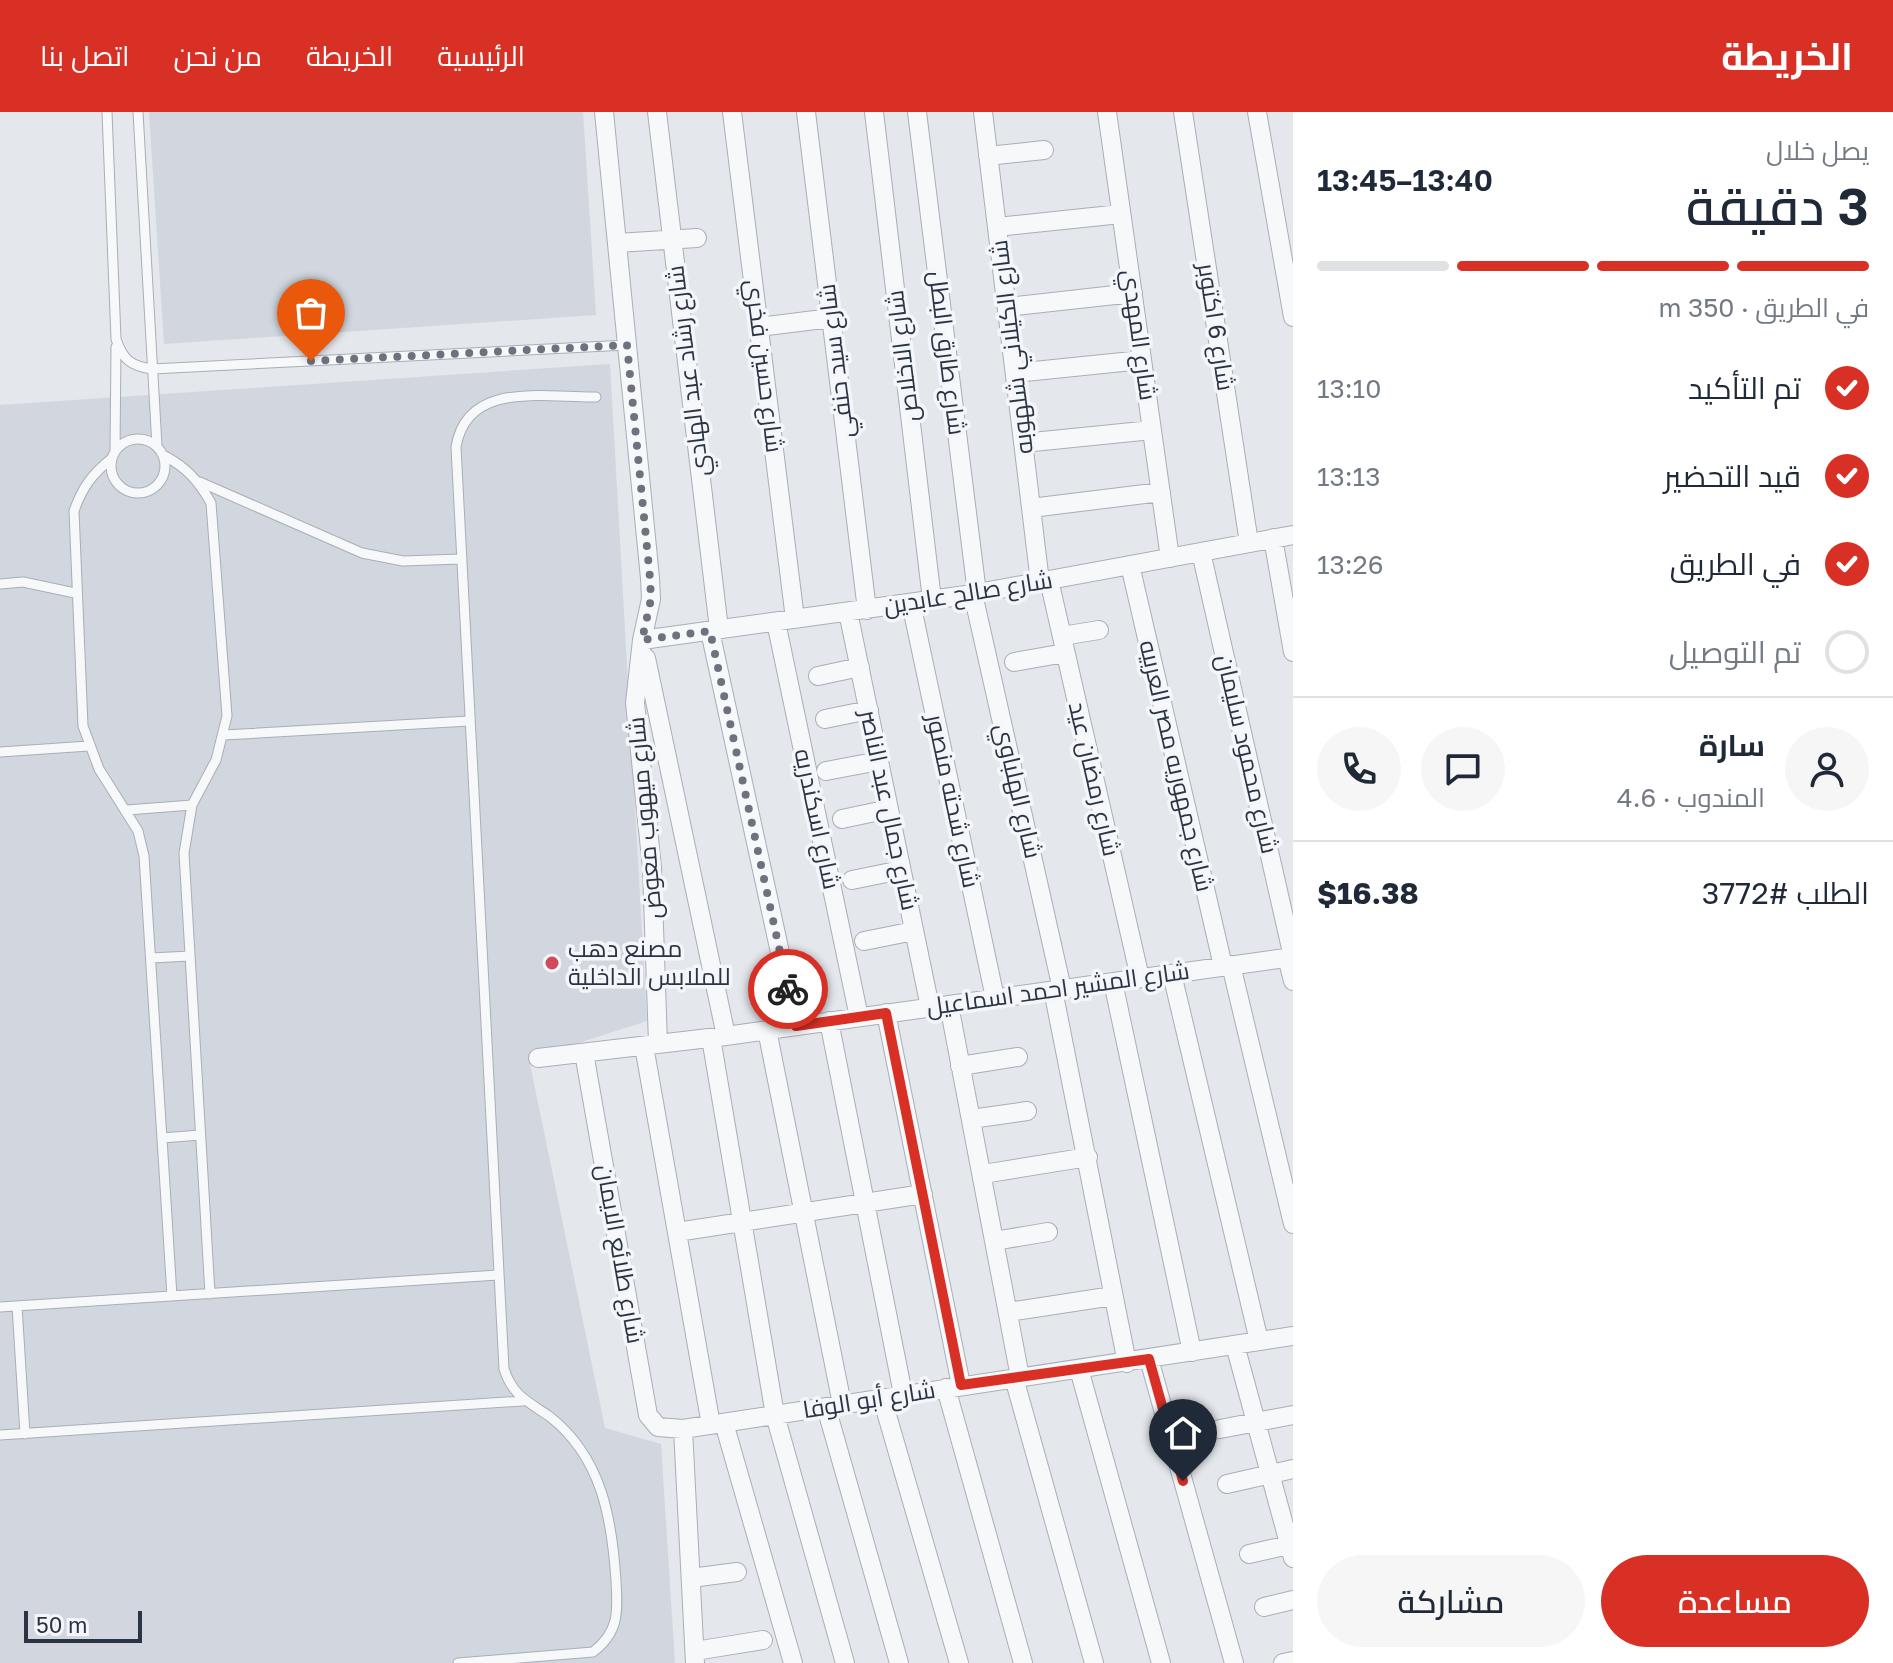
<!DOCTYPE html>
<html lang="ar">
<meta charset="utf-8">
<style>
:root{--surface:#fff;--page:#f6f6f7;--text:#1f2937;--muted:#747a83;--line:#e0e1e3;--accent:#d93025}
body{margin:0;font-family:"Golos Text",Cairo,sans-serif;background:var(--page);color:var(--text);direction:rtl;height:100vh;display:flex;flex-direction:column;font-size:30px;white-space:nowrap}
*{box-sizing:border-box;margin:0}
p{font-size:26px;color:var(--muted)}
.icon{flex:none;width:44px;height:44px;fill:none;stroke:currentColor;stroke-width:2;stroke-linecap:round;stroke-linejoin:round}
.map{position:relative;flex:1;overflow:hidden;direction:ltr}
.details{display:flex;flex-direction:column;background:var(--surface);width:600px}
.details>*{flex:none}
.scale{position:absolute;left:24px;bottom:20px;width:118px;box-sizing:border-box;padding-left:8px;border:4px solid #2b3445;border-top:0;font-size:22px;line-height:28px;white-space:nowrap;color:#2b3445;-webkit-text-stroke:6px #f4f6f9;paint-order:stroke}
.pin{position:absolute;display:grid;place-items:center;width:68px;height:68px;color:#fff;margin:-82px -34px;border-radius:50% 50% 50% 0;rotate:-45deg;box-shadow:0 0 8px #0007}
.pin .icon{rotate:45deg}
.courier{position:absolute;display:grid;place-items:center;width:80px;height:80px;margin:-40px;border:6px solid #d93025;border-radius:50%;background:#fff;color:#222;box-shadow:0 2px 10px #0007}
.summary em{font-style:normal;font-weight:600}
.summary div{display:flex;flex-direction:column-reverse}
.summary{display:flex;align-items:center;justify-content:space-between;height:136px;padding:0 24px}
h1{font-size:52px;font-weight:600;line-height:60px}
.bar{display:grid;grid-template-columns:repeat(4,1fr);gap:12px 8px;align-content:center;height:96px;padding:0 24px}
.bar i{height:10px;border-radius:6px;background:var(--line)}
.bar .current{background:var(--accent)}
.bar p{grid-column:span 4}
.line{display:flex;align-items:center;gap:20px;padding:0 24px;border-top:2px solid var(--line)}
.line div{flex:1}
.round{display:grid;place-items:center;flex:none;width:84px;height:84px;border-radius:42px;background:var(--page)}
ol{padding:0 24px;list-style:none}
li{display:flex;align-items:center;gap:24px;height:88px}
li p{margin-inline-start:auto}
li .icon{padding:8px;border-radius:50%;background:var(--accent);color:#fff;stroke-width:4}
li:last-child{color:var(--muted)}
li i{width:44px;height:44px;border:4px solid var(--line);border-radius:50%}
.button{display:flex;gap:16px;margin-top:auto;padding:16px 24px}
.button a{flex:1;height:92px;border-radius:48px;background:var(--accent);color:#fff;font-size:32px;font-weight:600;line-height:92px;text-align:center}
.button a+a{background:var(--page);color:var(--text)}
header{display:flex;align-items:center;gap:48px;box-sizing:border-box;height:112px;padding:0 40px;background:var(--accent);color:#fff}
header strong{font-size:38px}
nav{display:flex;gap:44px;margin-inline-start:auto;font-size:28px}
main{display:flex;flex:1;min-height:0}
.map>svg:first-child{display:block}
</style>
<header>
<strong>الخريطة</strong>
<nav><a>الرئيسية</a><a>الخريطة</a><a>من نحن</a><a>اتصل بنا</a></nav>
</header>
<main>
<section class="details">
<div class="summary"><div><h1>3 دقيقة</h1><p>يصل خلال</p></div><em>13:40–13:45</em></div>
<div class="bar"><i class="current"></i><i class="current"></i><i class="current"></i><i></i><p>في الطريق · 350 m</p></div>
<ol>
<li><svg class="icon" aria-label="check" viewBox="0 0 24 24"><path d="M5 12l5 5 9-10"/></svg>تم التأكيد<p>13:10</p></li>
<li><svg class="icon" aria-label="check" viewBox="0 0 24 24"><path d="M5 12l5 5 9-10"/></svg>قيد التحضير<p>13:13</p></li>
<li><svg class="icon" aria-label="check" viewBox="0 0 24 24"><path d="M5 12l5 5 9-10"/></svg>في الطريق<p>13:26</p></li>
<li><i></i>تم التوصيل</li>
</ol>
<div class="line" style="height:144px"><a class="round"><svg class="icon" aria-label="person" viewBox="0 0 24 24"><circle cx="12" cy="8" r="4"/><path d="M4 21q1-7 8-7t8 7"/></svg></a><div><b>سارة</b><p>المندوب · 4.6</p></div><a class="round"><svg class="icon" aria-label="chat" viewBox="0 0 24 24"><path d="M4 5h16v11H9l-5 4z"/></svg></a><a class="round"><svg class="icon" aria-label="phone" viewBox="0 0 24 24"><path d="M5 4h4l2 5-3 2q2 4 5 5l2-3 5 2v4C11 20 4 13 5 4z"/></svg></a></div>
<div class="line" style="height:104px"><div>الطلب #3772</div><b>$16.38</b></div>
<div class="button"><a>مساعدة</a><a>مشاركة</a></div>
</section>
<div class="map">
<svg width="1293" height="1551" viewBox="0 0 1293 1551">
<rect width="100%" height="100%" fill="#e4e7ec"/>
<!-- built -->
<path fill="#d2d6de" d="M 149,0 L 583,0 L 596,203 L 164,232 Z
M 610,252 L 647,909 L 529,947 L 605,1316 L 661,1332 L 675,1551 L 0,1551 L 0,293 Z"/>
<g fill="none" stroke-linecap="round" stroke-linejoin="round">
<defs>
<path id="service" d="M 107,0 L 116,227 C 123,248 131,254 152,257 L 627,233
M 138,0 L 157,334
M111 354a27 27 0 1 1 54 0a27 27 0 1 1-54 0Z
M 115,338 L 116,235
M 163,343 C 186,355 198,368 211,391 L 227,604 L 216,648 L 192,693 L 184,741 L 210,1182
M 111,347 C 92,362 82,376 74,399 L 83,614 L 99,657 L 138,719 L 144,744 L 172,1184
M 200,370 L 362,441 L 403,449 L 461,447
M 0,472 L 23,470 L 75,481
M 224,623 L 469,609
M 0,640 L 89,634
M 127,698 L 192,693
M 151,846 L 190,844
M 162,1026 L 200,1023
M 17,1194 L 25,1322
M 0,1195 L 498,1163
M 0,1323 L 523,1289
M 458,1551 L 593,1540 C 619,1520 618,1500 616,1469 C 612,1407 602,1345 549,1304 C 527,1289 513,1284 504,1257 L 456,335 C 467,268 545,286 596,285"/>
<path id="minor" d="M 604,0 L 650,466 L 651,487 L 642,528 L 635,591 L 652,756 L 658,932
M 657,0 L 719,517
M 732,0 L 795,507
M 806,0 L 867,498
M 874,0 L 932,488
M 917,0 L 977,481
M 983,0 L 1040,470
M 1107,0 L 1170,446
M 1183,0 L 1249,431
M 1257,0 L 1293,205
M 988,44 L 1044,38
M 997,115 L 1121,102
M 617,131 L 697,126
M 1007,195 L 1133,181
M 759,215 L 831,206
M 1015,261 L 1142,248
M 1023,331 L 1152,318
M 1031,396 L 1161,380
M 1273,426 L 1293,540
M 1130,453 L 1223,854
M 1049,468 L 1140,866
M 973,482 L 1062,877
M 911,491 L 995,886
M 848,500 L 930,895
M 776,510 L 859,905
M 710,519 L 796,914
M 1062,524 L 1099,518
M 642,528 L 973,482 L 1293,423
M 646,546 L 726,924
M 1014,550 L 1065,541
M 818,564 L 860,555
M 825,607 L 869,598
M 826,659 L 879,649
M 842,707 L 889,697
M 852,768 L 901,758
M 864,829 L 914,819
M 1287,845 L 1293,869
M 1231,853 L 1293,1112
M 1172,862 L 1259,1229
M 1113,870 L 1192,1240
M 1053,878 L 1127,1251
M 949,893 L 1020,1265
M 886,901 L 961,1273
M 829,909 L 903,1282
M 767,918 L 842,1292
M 711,926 L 775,1303 L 845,1551
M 644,934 L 711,1313
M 584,941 L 648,1303 L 658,1315 L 683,1317 L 1293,1224
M 538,946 L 726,924 L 1293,845 L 1201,440
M 960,954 L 1018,945
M 971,1007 L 1027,999
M 983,1062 L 1088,1045
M 677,1120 L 923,1082
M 994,1129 L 1048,1120
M 1008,1200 L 1113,1184
M 1235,1233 L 1293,1446
M 1149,1247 L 1234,1551
M 1079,1257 L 1161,1551
M 1014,1266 L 1094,1551
M 946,1276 L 1023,1551
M 882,1286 L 959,1551
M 826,1295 L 899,1551
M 724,1311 L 793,1551
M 683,1317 L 695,1551
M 1220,1317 L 1293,1303
M 1227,1372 L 1293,1357
M 1249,1442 L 1293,1432
M 691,1466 L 737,1460
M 1264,1495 L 1293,1488
M 695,1539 L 763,1528
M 1283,1551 L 1293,1549"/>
</defs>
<!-- service casing -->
<use href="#service" stroke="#a9aeb7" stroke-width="11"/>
<!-- minor casing -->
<use href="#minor" stroke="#a9aeb7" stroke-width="20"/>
<!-- service -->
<use href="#service" stroke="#f7f8fa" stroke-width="9"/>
<!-- minor -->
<use href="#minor" stroke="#f7f8fa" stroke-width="18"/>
</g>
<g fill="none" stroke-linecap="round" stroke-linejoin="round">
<!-- done -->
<path stroke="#6c737f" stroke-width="8" stroke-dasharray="0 14.4" d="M 311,249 L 627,233 L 650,466 L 651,487 L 642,528 L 710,519 L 788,877"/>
<!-- route -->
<path stroke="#d93025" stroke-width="10" d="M 788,877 L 796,914 L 886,901 L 961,1273 L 1149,1247 L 1183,1369"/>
</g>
<!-- markers -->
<circle fill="#d1495b" stroke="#f4f6f9" stroke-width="3" cx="552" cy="851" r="8"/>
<g text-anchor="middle" stroke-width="7" stroke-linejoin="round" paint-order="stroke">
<!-- street labels -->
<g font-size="24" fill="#2b3445" stroke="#f4f6f9">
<text transform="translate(1216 215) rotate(81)" y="8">شارع 6 اكتوبر</text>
<text transform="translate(1139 223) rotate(82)" y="8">شارع المهدي</text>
<text transform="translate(1012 235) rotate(-97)" y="8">شارع الكيلاني شلهوبه</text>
<text transform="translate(947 241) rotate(83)" y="8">شارع طارق البطل</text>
<text transform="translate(903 244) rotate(-97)" y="8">شارع الاخلاص</text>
<text transform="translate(836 249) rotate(-97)" y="8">شارع سيد حنفي</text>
<text transform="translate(764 254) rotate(83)" y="8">شارع حسين فخري</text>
<text transform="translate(688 259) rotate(-97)" y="8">شارع رشاد عبد الهادي</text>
<text transform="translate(968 481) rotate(-9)" y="8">شارع صالح عابدين</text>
<text transform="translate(1247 642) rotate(77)" y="8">شارع محمود سليمان</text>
<text transform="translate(1176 654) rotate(77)" y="8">شارع جمهوريه مصر العربيه</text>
<text transform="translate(1094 667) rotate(77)" y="8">شارع رمضان عيد</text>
<text transform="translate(1018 679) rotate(77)" y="8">شارع الهلباوي</text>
<text transform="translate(953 689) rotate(78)" y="8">شارع شحته منصور</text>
<text transform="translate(889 698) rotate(78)" y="8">شارع جمال عبد الناصر</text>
<text transform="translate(645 706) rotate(-95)" y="8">شارع ميهوب معوض</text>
<text transform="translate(817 707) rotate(78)" y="8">شارع اسكندريه</text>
<text transform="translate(1058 877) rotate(-8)" y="8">شارع المشير احمد اسماعيل</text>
<text transform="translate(620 1142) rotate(80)" y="8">شارع طلائع الايمان</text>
<text transform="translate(869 1288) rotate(-9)" y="8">شارع أبو الوفا</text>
</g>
<!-- poi labels -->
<g font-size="24" fill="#2b3445" stroke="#f4f6f9" text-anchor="start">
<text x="568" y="845">مصنع دهب<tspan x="568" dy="28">للملابس الداخلية</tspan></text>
</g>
</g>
</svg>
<div class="scale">50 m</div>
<div class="pin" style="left:311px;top:249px;background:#ea580c"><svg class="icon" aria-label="bag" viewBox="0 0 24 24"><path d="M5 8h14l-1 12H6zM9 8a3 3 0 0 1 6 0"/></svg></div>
<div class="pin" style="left:1183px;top:1369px;background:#1f2937"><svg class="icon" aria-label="home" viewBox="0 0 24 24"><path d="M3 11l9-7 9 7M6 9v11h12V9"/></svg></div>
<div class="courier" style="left:788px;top:877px"><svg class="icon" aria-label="bike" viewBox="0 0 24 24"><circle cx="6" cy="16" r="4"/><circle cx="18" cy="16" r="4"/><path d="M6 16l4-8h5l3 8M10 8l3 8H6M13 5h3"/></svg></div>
</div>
</main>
